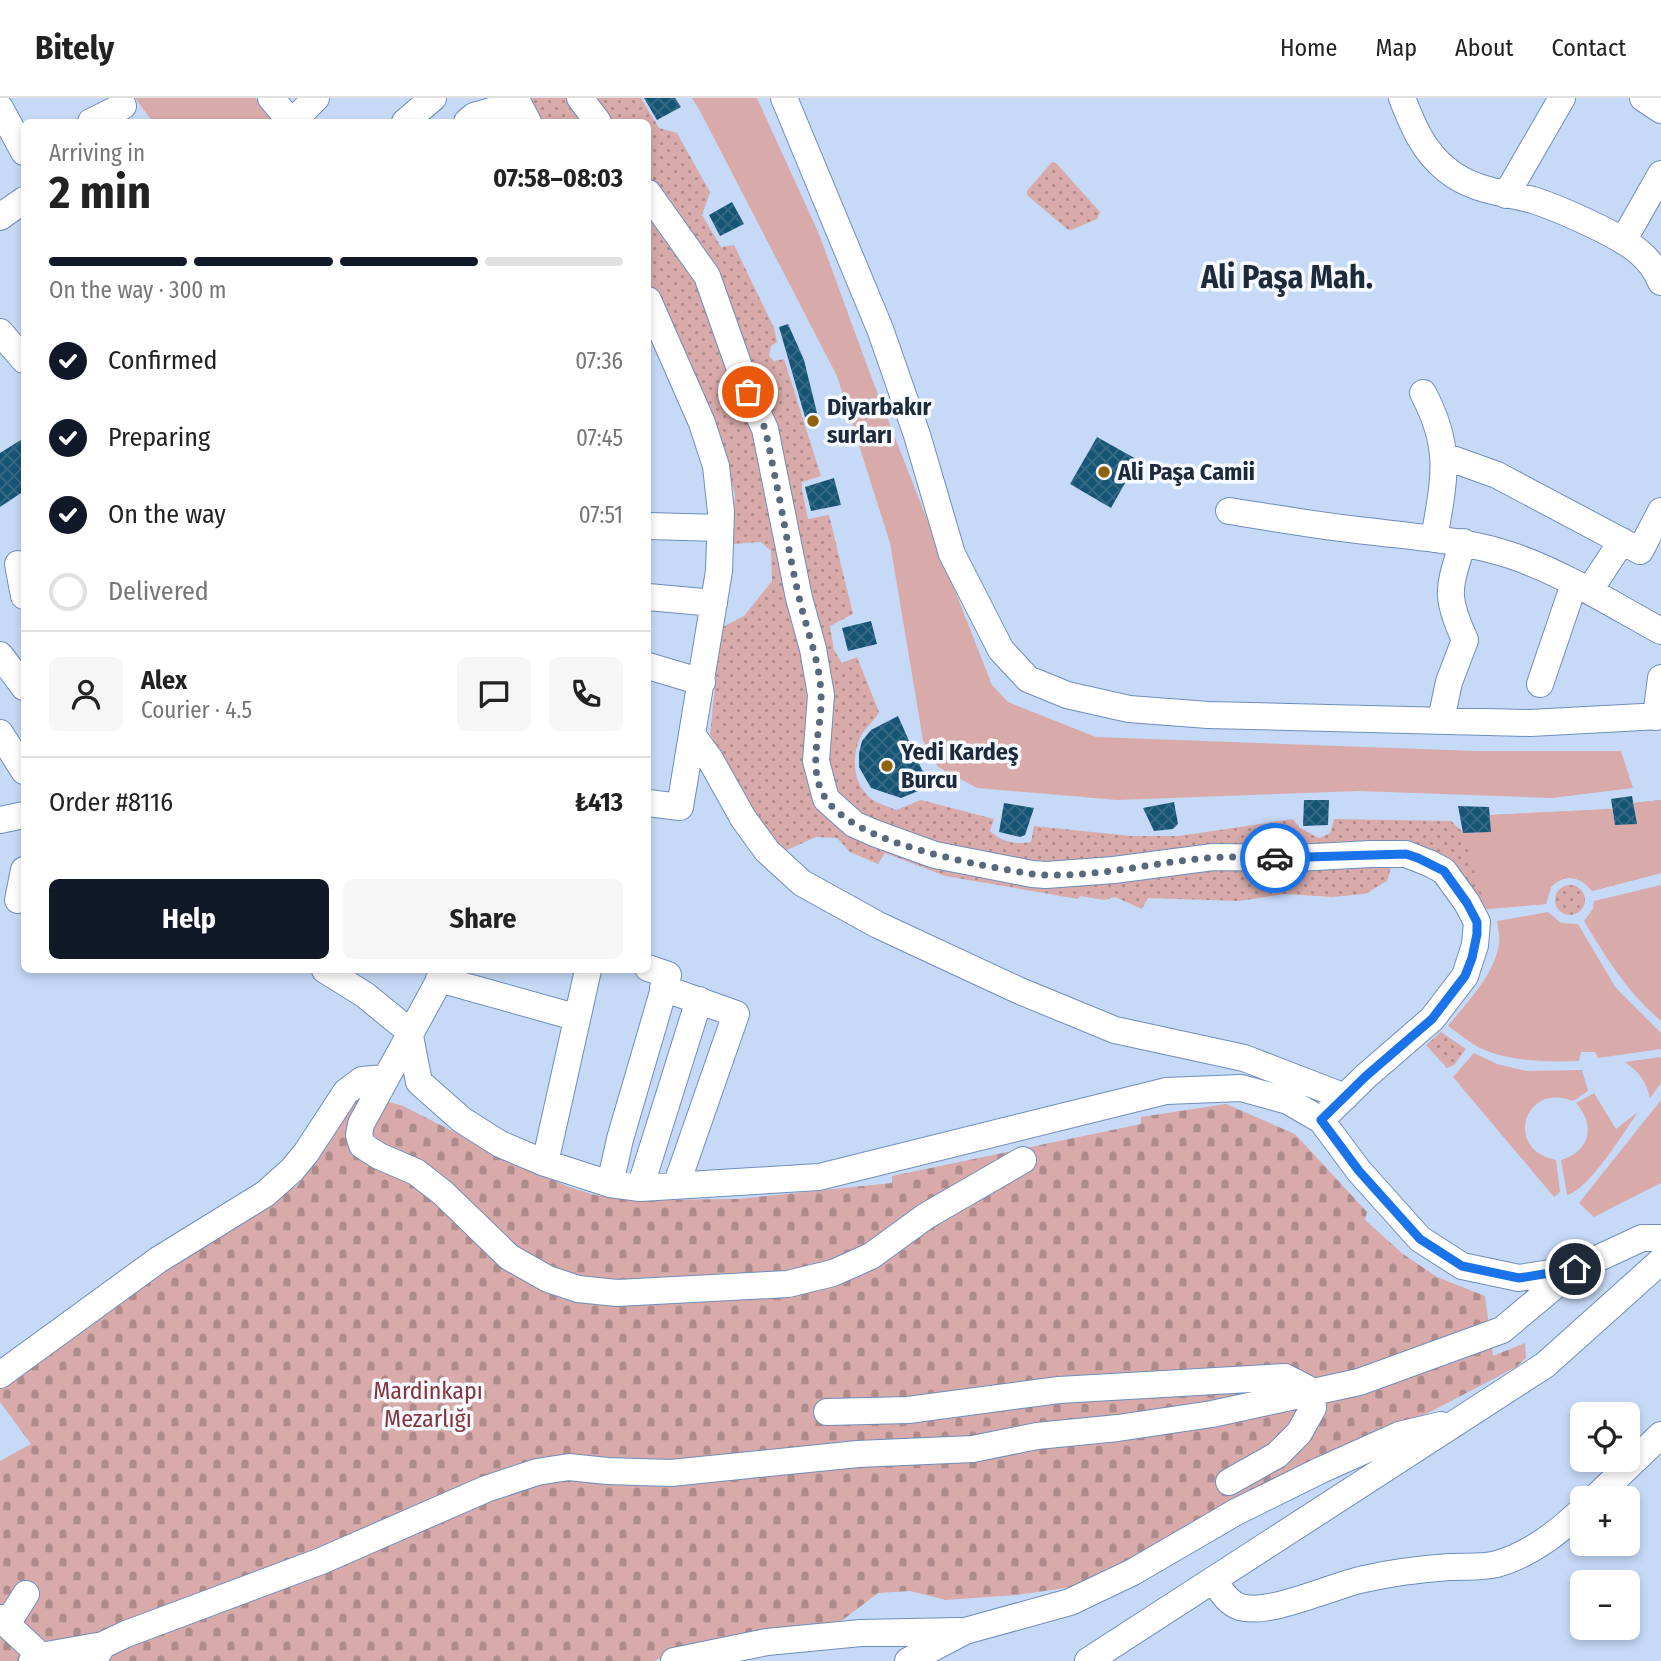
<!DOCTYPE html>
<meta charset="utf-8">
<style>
:root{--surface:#fff;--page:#f6f6f6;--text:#222;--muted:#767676;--line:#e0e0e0;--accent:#111827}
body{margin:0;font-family:"Fira Sans Condensed",sans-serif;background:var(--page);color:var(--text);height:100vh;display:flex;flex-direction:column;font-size:26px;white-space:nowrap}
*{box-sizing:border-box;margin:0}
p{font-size:23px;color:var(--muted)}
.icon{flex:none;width:38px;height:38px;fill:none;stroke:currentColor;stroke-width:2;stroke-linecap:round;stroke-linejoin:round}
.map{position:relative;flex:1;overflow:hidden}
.panel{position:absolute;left:21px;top:21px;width:630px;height:854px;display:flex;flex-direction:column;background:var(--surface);border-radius:10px;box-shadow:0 4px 10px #0003}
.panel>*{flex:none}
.fabs{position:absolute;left:1570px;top:1304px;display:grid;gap:14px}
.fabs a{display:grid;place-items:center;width:70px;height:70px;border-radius:10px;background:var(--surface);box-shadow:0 4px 10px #0003;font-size:35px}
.pin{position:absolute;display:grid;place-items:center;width:60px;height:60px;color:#fff;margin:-30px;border:4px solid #fff;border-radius:50%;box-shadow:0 2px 7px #0007}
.courier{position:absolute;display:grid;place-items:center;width:70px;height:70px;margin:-35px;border:5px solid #1a73e8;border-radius:50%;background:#fff;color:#222;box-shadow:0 2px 9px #0007}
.head em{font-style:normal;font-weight:700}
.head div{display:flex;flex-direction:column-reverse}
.head{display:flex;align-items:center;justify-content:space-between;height:119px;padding:0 28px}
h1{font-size:46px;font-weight:700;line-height:52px}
.bar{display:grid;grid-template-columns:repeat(4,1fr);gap:10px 7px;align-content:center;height:84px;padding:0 28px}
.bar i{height:9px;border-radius:5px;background:var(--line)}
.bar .current{background:var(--accent)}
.bar p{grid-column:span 4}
.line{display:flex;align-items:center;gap:18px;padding:0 28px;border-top:2px solid var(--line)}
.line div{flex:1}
.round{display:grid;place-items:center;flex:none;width:74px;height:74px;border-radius:10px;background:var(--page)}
ol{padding:0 28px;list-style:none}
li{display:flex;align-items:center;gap:21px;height:77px}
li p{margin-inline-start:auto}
li .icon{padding:7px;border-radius:50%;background:var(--accent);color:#fff;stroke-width:4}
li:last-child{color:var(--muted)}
li i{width:38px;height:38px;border:4px solid var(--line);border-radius:50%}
.primary-button{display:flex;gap:14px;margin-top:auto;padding:14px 28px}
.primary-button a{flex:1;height:80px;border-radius:10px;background:var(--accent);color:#fff;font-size:28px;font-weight:700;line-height:80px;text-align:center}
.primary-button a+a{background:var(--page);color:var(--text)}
header{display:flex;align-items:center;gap:42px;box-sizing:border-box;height:98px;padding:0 35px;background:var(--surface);border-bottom:2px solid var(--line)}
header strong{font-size:33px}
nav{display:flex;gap:38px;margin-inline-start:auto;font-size:24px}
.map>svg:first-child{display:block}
</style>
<header>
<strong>Bitely</strong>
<nav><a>Home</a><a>Map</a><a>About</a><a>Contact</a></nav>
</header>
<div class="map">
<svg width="1661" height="1563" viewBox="0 0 1661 1563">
<defs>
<pattern id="grass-dots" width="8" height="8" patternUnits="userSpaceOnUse" patternTransform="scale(1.75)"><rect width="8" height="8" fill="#d8aaaa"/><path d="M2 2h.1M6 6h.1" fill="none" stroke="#af8b8c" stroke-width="1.8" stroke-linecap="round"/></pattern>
<pattern id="cemetery-stones" width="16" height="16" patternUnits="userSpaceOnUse" patternTransform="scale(1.75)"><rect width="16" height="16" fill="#d8aaaa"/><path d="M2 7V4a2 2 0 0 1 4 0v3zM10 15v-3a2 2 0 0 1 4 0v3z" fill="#af8b8c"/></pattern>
<pattern id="building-cross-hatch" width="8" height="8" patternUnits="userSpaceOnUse" patternTransform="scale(1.75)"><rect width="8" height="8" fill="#175577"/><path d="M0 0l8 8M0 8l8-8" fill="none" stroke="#386a86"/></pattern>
</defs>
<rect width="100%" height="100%" fill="#c6daf7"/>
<!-- grass -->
<path fill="url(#grass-dots)" d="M 525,0 L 641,0 L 659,30 L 677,35 L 710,94 L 702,117 L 721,149 L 734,147 L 774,230 L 777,244 L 771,248 L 769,258 L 774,263 L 784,261 L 821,378 L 802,384 L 802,392 L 808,421 L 829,417 L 853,516 L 830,528 L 834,552 L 842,565 L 857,559 L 879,614 C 875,622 867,628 862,636 C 850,658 852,690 876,704 C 882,707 890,709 896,712 L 921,702 L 994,721 L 990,733 C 1001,744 1016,747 1031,744 L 1034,728 L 1131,738 L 1179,738 L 1293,721 L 1300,730 L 1319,740 L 1330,735 L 1334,721 L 1451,723 L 1464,735 L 1491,734 L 1490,717 L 1612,711 L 1615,727 L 1636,726 L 1634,705 L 1661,702 L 1661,775 L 1592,793 C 1581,778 1564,775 1551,789 L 1546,806 L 1486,811 L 1465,787 L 1393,763 L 1387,783 L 1365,796 L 1332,799 L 1285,796 L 1239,803 L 1148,800 L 1142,811 L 1115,799 L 1105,802 L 1080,798 L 1078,801 L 945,778 L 885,755 L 878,766 L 850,754 L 837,740 L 816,739 L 780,755 L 771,745 L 710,636 L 721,530 L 744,518 L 772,483 L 771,453 L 761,444 L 732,446 L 735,397 L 728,369 L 648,188 L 648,24 L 540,24 Z
M 1052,64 L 1056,65 L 1100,114 L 1097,121 L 1071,132 L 1067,131 L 1027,97 L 1027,93 Z
M1555 802a15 15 0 1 1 30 0a15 15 0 1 1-30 0Z
M 1441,934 L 1466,951 L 1454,967 L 1447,970 L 1426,947 Z"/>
<!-- cemetery -->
<path fill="url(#cemetery-stones)" d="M 358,995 L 403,1008 L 531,1073 L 569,1089 L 595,1097 L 631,1102 L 738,1101 L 892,1085 L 892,1078 L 1141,1026 L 1141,1019 L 1226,1006 L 1295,1036 L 1367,1114 L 1365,1122 L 1403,1156 L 1437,1179 L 1485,1198 L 1493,1258 L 1525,1245 L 1526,1260 L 1516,1269 L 1432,1313 L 1295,1374 L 1078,1488 L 1017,1497 L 946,1502 L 910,1493 L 878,1495 L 836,1527 L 676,1554 L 654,1563 L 0,1563 L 0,1363 L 31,1346 L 0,1304 L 0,1282 L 168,1165 L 298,1087 Z"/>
<!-- park -->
<path fill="#d8aaaa" d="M 135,0 L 255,0 L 278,24 L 153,24 Z
M 692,0 L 757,0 L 819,136 L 872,281 L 992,587 L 1008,604 L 1096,639 L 1476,653 L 1621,653 L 1633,690 L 1552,700 L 1359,693 L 1117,702 L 977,690 L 938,669 L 923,642 L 890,445 L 837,278 L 700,13 Z
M 1661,702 L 1661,775 L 1592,793 C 1581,778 1564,775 1551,789 L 1546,806 L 1486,811 L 1463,735 L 1491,734 L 1490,717 L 1612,711 L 1615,727 L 1636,726 L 1634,705 Z
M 1661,787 L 1661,923 C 1628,895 1606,860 1584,823 L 1593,811 L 1594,803 Z
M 1548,814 L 1561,825 L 1578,826 L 1616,890 L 1661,935 L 1661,951 L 1598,960 L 1595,954 L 1581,954 L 1579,963 C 1546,964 1511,964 1480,950 C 1469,944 1458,935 1448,928 C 1467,904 1495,877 1499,845 C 1500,838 1498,830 1497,823 Z
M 1474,955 L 1497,966 L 1526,973 L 1582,972 L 1588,993 L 1573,1003 C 1523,983 1504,1053 1556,1062 L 1560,1094 L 1554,1099 L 1453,979 Z
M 1661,959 L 1661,985 L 1650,1000 C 1646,983 1639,974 1625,964 Z
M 1594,995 L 1616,1031 L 1638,1014 C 1624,1034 1589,1092 1567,1097 L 1561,1062 C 1590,1054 1596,1027 1576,1005 Z
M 1661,1002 L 1661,1085 L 1594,1119 L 1579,1105 Z"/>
<!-- building -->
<path fill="url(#building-cross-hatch)" d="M 644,0 L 675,0 L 681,9 L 657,22 Z
M 732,104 L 744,126 L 720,138 L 709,117 Z
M 788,226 L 804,262 L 817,315 L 805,319 L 779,229 Z
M 1097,339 L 1138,362 L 1111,410 L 1070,386 Z
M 24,340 L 24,393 L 0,409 L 0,355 Z
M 834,380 L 841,407 L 811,413 L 805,389 Z
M 871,523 L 877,546 L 848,553 L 842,530 Z
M 898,618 L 922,672 L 938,685 L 901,700 L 871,690 L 859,669 L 859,655 L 862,643 L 871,632 Z
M 1632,698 L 1637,726 L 1615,727 L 1611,701 Z
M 1304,702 L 1329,702 L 1328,727 L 1303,728 Z
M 1174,704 L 1178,726 L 1173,731 L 1154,733 L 1143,710 Z
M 1004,705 L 1034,710 L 1025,737 L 1020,739 L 999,734 Z
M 1458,708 L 1489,709 L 1491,734 L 1463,735 Z"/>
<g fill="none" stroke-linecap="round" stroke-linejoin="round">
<defs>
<path id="minor" d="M 271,0 L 291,24
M 580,0 L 598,24
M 784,0 L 880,231 L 917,337 L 952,456 L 1001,552 L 1028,581 L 1067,597 L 1129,611 L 1208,617 L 1530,625 L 1661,618
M 1402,0 C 1413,28 1423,53 1447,72 C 1473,93 1502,94 1533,102 C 1558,110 1620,137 1639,154 C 1649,162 1656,172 1661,184
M 1643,0 L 1661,12
M 0,10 L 24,54
M 91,24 L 123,8
M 292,24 L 316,0
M 405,24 L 433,0
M 467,24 L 474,18 L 518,5 L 528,24
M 648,95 L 707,178 L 748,294 L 765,331 L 799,500 L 813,551 L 821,597 L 816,663 L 826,701 L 854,726 L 874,735 L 935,757 L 1032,776 L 1046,777 L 1114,772 L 1213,759 L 1296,760 L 1371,756 L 1406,756 L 1431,766 L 1444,773 L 1467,805 L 1477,824 L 1475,847 L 1465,878 L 1432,921 L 1366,978 L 1321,1022
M 1506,97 L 1562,0
M 0,119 L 24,102
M 1623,143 L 1661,76
M 648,202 L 702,325 L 716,368 L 721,414 L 719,473 L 680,709 L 648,705
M 0,234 L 24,262
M 1423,295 C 1453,351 1444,382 1434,441
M 1444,358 L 1497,377 L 1640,453 L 1661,413
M 1229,413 C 1274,420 1320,428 1366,433 C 1416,439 1466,442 1513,458 C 1565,476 1613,507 1661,533
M 648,428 L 720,430
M 18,466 L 24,498
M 1589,493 L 1622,443
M 648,499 L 714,505
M 0,557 L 24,589
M 648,568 L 702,584
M 1540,586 L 1574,486
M 1656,619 L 1661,580
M 1441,622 L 1449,584 L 1465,542 C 1444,496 1449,490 1463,444
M 0,635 L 24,673
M 693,638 L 710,661 L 743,720 L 767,753 L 802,785 L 878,827 L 1020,893 L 1115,932 L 1244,960 L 1345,999
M 0,722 L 24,717
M 18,802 L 24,772
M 325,872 L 365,897 L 409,933 L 419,984 L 462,1022 L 500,1046 L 545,1065 L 610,1086 L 640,1090 L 819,1079 L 1166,993 L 1241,990 L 1288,1003 L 1321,1022 L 1359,1073 L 1420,1141 L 1462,1168 L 1519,1180 L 1575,1171 L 1642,1140 L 1661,1140
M 445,872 L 361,1026 L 359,1037 L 362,1047 L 379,1058 L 416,1074 L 443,1095 L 509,1159 L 548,1181 L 578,1191 L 617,1195 L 788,1186 L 833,1175 L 871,1158 L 926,1118 L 1023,1062
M 439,881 L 575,919
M 663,890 L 736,916 L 676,1088
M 545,1065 L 588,872
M 610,1086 L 620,1041 L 668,877 L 648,870
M 640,1090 L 699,902
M 0,1277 L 158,1162 L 265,1096 L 292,1072 L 306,1055 L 346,994 L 362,982 L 385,980
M 827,1314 L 908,1312 L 1059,1292 L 1285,1279 L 1312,1293
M 1229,1384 L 1277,1357 L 1299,1335 L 1313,1310 L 1312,1293
M 1595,1400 L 1661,1337
M 1214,1483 C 1221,1493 1228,1505 1240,1509 C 1270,1518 1334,1487 1364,1481 C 1391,1475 1421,1471 1449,1469 C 1464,1468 1482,1470 1497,1466 C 1529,1457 1558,1435 1582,1412
M 0,1520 L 41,1558
M 7,1526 L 26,1496
M 32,1563 L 41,1558 L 103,1547
M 93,1563 L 103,1547 L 126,1536 L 321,1463 L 486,1391 L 537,1374 L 569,1369 L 607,1373 L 671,1375 L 858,1356 L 973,1351 L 1037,1338 L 1118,1330 L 1212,1316 L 1359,1284 L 1502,1232 L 1575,1171
M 674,1563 L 767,1544 L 861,1535 L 960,1533
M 908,1563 L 965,1533 L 1070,1504 L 1133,1474 L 1236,1414 L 1321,1372 L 1399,1337 L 1441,1327
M 1088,1563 L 1545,1267 L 1661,1163"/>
</defs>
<!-- minor casing -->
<use href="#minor" stroke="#6f8dbb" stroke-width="28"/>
<!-- minor -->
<use href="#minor" stroke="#fff" stroke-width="26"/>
</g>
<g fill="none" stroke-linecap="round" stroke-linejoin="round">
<!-- done -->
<path stroke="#58687d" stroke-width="7" stroke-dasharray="0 12.6" d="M 748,294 C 754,306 762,319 765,332 C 769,346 771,360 774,374 C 783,415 789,457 799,499 C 806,531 820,563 821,597 C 823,630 805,670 826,701 C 857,747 979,767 1031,776 C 1084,781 1136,768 1188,762 C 1217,758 1246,759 1275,760"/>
<!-- route -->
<path stroke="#1a73e8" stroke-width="9" d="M 1275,760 L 1406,756 L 1418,760 L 1444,773 L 1467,805 L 1477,824 L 1477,836 L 1472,860 L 1465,878 L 1432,921 L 1366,978 L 1321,1022 L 1359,1073 L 1420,1141 L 1462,1168 L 1519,1180 L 1575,1171"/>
</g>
<!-- markers -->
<g fill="#8f640c" stroke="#f6f9ff" stroke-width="2.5">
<circle cx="813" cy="323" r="7"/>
<circle cx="1104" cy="374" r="7"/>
<circle cx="887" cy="668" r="7"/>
</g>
<g text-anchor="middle" stroke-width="7" stroke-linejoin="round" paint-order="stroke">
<!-- poi labels -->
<g font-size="24" font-weight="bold" fill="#1d2a3c" stroke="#f6f9ff" text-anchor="start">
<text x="827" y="317">Diyarbakır<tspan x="827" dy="28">surları</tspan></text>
<text x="1118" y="382">Ali Paşa Camii</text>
<text x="901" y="662">Yedi Kardeş<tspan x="901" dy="28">Burcu</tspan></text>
</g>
<!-- park labels -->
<g font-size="24" fill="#87343b" stroke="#f6f9ff">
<text x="428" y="1301">Mardinkapı<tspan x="428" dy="28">Mezarlığı</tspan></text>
</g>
<!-- district labels -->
<g font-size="32" font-weight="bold" fill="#1d2a3c" stroke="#f6f9ff">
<text x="1287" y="190">Ali Paşa Mah.</text>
</g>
</g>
</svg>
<div class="fabs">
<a><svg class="icon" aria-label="locate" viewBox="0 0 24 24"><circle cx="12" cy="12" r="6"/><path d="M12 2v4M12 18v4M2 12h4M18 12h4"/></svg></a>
<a>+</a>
<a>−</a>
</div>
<div class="pin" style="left:748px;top:294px;background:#ea580c"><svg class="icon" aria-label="bag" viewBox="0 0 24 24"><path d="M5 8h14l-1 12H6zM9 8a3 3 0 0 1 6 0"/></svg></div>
<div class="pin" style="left:1575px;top:1171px;background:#1f2937"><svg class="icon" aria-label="home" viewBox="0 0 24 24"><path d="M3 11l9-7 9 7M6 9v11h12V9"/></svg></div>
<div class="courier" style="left:1275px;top:760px"><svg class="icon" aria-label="car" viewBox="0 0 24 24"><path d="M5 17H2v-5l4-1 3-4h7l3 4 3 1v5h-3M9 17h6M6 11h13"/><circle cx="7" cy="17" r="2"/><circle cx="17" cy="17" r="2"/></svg></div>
<section class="panel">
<div class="head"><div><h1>2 min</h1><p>Arriving in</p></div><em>07:58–08:03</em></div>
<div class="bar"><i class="current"></i><i class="current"></i><i class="current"></i><i></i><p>On the way · 300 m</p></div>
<ol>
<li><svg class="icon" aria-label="check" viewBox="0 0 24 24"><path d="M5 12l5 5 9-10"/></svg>Confirmed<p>07:36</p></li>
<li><svg class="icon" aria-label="check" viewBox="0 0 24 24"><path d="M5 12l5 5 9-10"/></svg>Preparing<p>07:45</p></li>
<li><svg class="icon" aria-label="check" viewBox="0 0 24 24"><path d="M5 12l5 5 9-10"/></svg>On the way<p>07:51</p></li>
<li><i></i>Delivered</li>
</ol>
<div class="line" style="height:126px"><a class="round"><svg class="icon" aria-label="person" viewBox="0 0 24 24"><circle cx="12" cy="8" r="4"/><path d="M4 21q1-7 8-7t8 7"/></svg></a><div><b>Alex</b><p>Courier · 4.5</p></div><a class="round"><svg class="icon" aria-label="chat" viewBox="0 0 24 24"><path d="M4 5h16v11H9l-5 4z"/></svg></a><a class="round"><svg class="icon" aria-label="phone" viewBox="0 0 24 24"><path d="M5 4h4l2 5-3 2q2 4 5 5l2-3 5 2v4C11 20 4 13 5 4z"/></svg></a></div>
<div class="line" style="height:91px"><div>Order #8116</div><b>₺413</b></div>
<div class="primary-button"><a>Help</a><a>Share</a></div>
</section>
</div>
